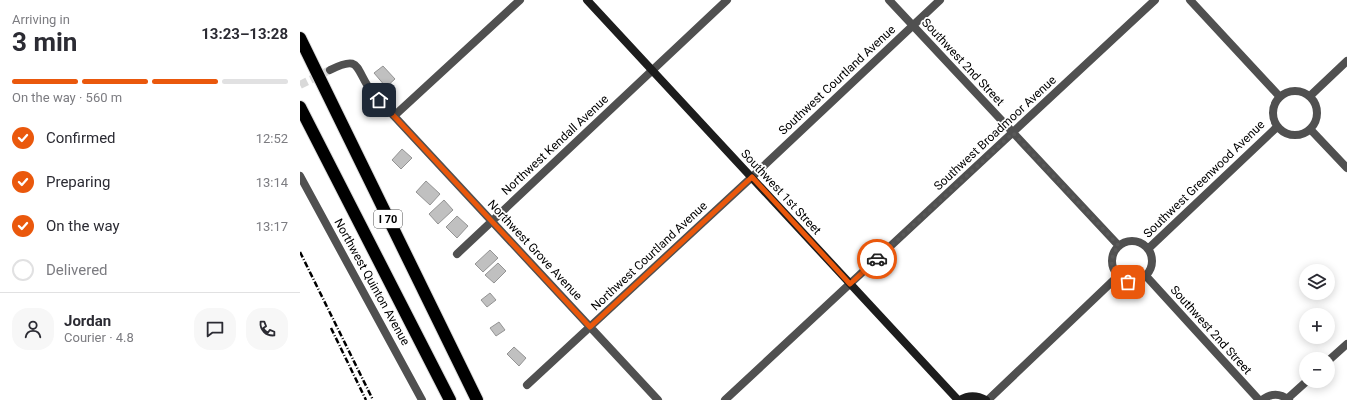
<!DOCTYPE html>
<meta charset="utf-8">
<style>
:root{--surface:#fff;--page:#f7f7f7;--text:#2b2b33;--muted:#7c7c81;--line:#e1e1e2;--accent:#ea580c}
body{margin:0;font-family:Roboto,sans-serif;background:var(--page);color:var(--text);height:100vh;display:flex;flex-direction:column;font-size:15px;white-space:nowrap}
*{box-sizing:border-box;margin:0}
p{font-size:13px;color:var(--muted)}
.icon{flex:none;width:22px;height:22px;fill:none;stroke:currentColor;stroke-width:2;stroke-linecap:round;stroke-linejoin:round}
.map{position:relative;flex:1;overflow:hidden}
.side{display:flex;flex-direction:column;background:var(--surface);width:300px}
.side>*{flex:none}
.fabs{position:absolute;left:999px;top:264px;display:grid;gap:8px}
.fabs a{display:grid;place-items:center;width:36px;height:36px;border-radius:50%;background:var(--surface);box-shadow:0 2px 10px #0003;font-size:20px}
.pin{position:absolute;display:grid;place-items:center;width:34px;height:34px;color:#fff;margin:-17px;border-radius:8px;box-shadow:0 2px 6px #0006}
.courier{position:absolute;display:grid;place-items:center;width:40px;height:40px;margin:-20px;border:3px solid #ea580c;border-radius:50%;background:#fff;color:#222;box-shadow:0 1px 5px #0007}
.headline em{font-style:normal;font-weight:700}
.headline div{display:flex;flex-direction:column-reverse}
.headline{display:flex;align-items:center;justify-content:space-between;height:68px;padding:0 12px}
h1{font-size:26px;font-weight:700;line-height:30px}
.bar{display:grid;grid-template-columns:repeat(4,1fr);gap:6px 4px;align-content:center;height:48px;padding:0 12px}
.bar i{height:5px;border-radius:3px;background:var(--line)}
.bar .on{background:var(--accent)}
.bar p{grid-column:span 4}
.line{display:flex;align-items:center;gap:10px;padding:0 12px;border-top:1px solid var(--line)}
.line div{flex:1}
.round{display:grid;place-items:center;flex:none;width:42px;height:42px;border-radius:16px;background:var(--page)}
ol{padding:0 12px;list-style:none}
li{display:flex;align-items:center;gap:12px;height:44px}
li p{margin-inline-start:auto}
li .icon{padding:4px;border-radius:50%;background:var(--accent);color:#fff;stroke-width:4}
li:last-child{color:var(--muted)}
li i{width:22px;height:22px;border:2px solid var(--line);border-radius:50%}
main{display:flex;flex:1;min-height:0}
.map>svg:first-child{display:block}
</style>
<main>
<section class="side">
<div class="headline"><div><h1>3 min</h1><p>Arriving in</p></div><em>13:23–13:28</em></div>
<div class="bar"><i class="on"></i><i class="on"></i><i class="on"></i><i></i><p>On the way · 560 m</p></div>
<ol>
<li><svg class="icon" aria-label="check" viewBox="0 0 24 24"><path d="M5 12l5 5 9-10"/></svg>Confirmed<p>12:52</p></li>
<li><svg class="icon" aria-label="check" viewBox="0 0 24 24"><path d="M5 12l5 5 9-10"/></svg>Preparing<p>13:14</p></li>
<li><svg class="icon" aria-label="check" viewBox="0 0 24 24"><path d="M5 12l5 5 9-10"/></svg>On the way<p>13:17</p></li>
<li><i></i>Delivered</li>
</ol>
<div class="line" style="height:72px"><a class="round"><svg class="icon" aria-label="person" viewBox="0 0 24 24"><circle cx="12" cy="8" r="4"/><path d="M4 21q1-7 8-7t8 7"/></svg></a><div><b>Jordan</b><p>Courier · 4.8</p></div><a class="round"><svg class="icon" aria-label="chat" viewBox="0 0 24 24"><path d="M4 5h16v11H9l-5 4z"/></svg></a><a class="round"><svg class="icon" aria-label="phone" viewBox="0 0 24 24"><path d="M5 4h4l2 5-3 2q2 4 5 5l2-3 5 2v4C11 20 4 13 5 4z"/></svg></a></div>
</section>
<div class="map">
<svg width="1047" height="400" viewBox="0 0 1047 400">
<rect width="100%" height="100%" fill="#fff"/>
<!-- building -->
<path fill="#c0c0c0" stroke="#949494" d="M 83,66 L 95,79 L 86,87 L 74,73 Z
M 102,149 L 112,158 L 101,169 L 92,160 Z
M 126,181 L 140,194 L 130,205 L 116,192 Z
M 144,200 L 153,210 L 138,224 L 129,214 Z
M 157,216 L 168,226 L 157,238 L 146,227 Z
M 190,250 L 198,258 L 183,272 L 175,264 Z
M 198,263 L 206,271 L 194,283 L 185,275 Z
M 190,293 L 196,300 L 187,307 L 181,300 Z
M 199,322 L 205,330 L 196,336 L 190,328 Z
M 214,347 L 226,358 L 219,366 L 207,354 Z"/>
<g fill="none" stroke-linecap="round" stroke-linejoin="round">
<!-- street-tunnel -->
<path stroke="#d9d9d9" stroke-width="8" stroke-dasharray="8 4" stroke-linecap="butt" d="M 0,85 L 30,70"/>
<defs>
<path id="highway" d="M 0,38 L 177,400
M 0,107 L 150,400"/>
</defs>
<!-- highway casing -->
<use href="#highway" stroke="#dbdbdb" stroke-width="14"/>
<!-- street -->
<path stroke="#505050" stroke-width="8" d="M 589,0 L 819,246
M 890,0 L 980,97
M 30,70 C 60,55 55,67 69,88 C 76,98 86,107 94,116 L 358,400
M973 113a22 22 0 1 1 44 0a22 22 0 1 1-44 0Z
M 1010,96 L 1047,61
M 94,116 L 220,0
M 1010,129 L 1047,168
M 0,176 L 122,400
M812 261a20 20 0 1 1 40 0a20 20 0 1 1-40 0Z
M 849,248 L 977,127
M 157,254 L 427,0
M 846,276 L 959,400
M 1028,361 L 1047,344
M 227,385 L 452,177 L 640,0
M 987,399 L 1007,381
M 425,400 L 855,0
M 688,400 L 817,277
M 962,400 C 971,393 980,393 989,400"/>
<!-- secondary -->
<path stroke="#1d1d1d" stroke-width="8" d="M 287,0 L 658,400
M 660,400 C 668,395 677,395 686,400"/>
<!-- highway -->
<use href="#highway" stroke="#000" stroke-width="12"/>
<!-- rail -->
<path stroke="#000" stroke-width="2.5" stroke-dasharray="6 2 1 2" stroke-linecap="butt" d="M 0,252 L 73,400
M 31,328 L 66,400"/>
</g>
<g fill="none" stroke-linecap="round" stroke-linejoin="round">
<!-- done -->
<path stroke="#595959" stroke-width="4" stroke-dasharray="0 7.2" d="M 577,259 L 713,133 L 819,246 C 807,258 810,278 828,282"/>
<!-- route -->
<path stroke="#ea580c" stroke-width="5" d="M 79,100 L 290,327 L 452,177 L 550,284 L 577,259"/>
</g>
<g text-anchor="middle" stroke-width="3.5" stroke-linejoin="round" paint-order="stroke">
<!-- shield labels -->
<rect fill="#fff" stroke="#4c4c4c" stroke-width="1" x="74" y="210" width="28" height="18" rx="3"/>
<g font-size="11" font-weight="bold" fill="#000">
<text x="88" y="223">I 70</text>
</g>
<!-- street labels -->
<g font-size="12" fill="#000" stroke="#fff">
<text transform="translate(663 62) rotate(47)" y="4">Southwest 2nd Street</text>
<text transform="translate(537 80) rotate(-43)" y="4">Southwest Courtland Avenue</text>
<text transform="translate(695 133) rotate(-43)" y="4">Southwest Broadmoor Avenue</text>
<text transform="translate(255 145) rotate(-43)" y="4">Northwest Kendall Avenue</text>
<text transform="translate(904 179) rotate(-44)" y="4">Southwest Greenwood Avenue</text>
<text transform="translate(481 192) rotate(47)" y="4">Southwest 1st Street</text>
<text transform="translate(235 250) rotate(47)" y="4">Northwest Grove Avenue</text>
<text transform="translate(349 256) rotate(-43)" y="4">Northwest Courtland Avenue</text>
<text transform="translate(72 282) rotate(61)" y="4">Northwest Quinton Avenue</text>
<text transform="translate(911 330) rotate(48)" y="4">Southwest 2nd Street</text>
</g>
</g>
</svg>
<div class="fabs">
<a><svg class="icon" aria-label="layers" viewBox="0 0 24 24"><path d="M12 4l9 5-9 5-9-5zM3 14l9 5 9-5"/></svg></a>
<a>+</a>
<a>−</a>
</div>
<div class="pin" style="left:828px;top:282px;background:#ea580c"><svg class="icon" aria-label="bag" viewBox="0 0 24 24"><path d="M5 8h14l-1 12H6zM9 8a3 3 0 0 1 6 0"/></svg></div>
<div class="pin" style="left:79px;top:100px;background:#1f2937"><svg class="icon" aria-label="home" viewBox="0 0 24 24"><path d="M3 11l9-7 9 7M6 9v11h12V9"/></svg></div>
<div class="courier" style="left:577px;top:259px"><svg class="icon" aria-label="car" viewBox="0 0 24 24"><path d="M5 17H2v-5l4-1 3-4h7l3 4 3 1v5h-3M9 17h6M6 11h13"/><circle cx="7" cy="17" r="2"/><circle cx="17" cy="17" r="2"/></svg></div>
</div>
</main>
